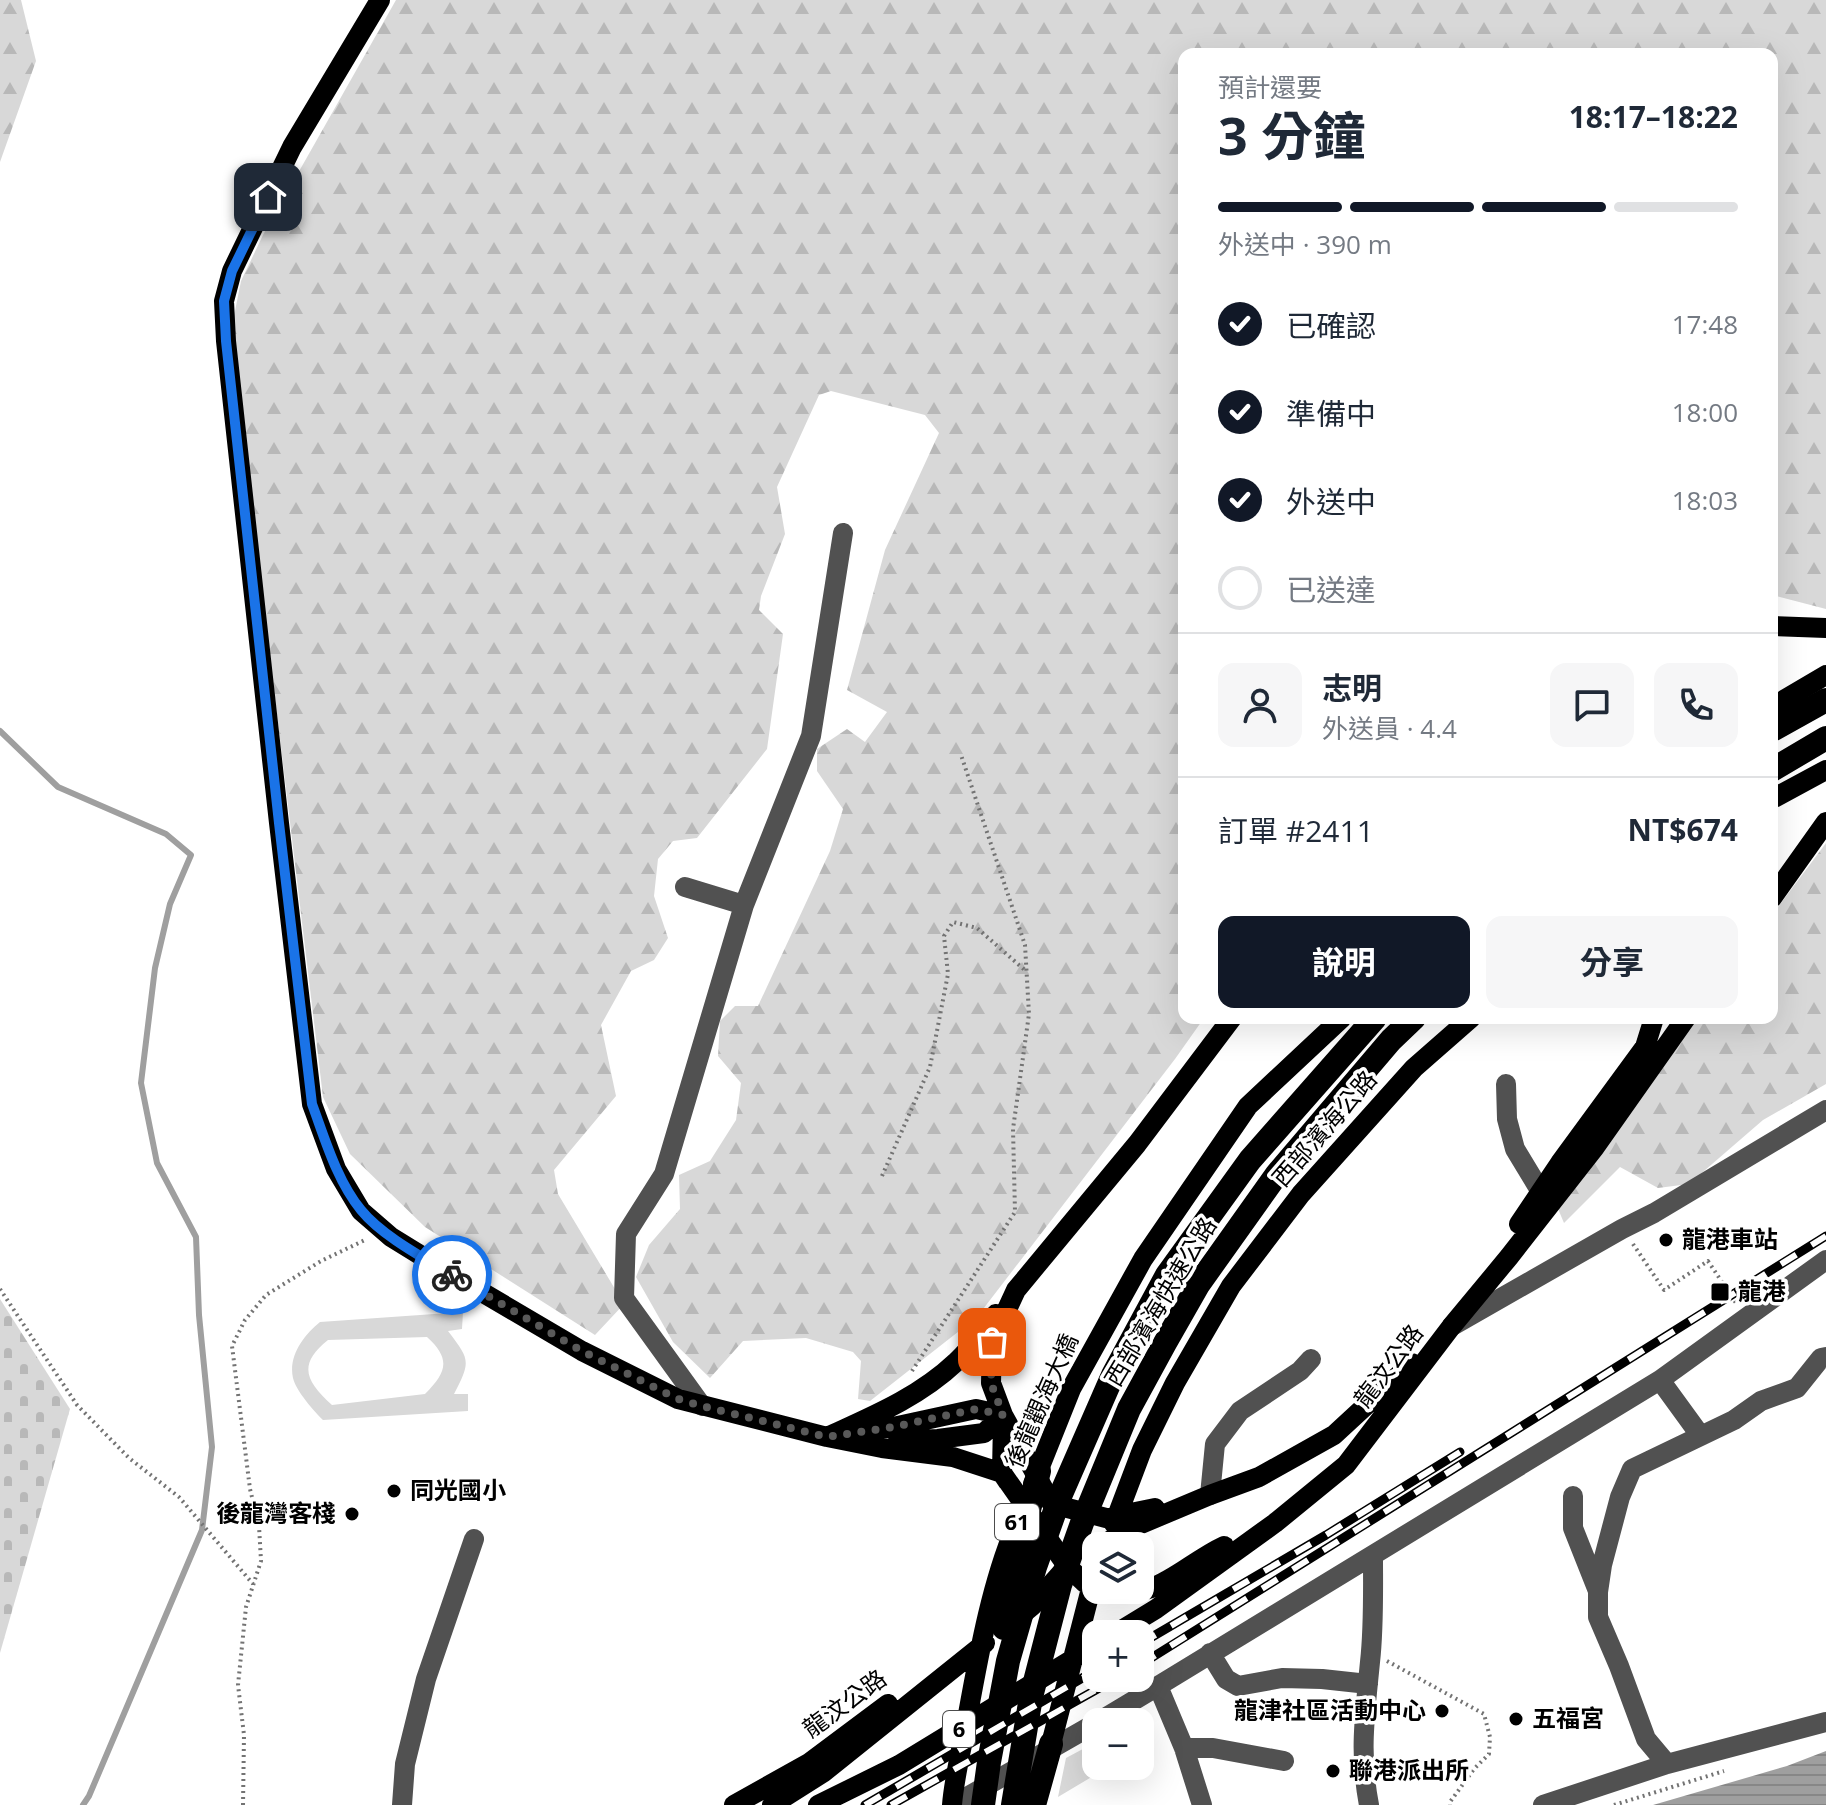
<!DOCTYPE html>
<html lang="zh-TW">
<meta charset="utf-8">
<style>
:root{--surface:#fff;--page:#f6f6f7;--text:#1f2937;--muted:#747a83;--line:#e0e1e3;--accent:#111827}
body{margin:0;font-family:"Open Sans","Noto Sans TC",sans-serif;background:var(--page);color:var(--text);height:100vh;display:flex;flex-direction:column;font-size:30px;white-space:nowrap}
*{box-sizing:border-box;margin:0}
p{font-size:26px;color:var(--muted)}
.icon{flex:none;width:44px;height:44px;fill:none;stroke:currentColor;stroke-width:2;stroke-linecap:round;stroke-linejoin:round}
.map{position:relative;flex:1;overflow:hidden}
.sheet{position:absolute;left:1178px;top:48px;width:600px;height:976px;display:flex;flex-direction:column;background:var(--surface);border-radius:16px;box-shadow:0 8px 32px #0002}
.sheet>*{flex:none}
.fabs{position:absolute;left:1082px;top:1532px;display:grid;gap:16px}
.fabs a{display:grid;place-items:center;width:72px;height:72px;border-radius:16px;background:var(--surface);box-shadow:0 8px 32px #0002;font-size:40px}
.pin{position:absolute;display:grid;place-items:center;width:68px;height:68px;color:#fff;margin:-34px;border-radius:16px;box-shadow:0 4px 12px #0006}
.courier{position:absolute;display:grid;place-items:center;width:80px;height:80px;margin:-40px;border:6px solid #1a73e8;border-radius:50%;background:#fff;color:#222;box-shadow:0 2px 10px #0007}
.summary em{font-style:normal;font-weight:700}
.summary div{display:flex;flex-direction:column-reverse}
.summary{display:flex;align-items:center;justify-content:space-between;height:136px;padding:0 40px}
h1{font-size:52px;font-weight:700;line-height:60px}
.bar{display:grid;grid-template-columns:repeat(4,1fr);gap:12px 8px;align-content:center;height:96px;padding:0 40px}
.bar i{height:10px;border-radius:6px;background:var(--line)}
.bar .active{background:var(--accent)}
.bar p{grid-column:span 4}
.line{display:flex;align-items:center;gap:20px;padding:0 40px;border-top:2px solid var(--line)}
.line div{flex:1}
.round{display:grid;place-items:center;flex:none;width:84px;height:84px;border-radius:16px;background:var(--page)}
ol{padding:0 40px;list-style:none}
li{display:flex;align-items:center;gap:24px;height:88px}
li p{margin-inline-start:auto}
li .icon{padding:8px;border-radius:50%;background:var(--accent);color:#fff;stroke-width:4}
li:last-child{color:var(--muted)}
li i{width:44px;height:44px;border:4px solid var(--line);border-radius:50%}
.action{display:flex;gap:16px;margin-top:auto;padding:16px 40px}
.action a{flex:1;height:92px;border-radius:16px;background:var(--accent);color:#fff;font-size:32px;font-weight:700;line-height:92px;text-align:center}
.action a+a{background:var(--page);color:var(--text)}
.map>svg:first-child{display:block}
</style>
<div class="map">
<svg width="1826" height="1805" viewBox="0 0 1826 1805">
<defs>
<pattern id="forest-firs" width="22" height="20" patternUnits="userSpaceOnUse" patternTransform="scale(2)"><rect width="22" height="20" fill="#d8d8d8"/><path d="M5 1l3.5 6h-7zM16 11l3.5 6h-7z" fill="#b8b8b8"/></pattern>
<pattern id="cemetery-stones" width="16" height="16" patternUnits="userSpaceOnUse" patternTransform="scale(2)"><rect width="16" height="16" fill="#d8d8d8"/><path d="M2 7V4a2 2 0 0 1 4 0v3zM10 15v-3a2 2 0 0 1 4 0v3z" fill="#b8b8b8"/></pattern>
<pattern id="water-rules" width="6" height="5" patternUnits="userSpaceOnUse" patternTransform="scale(2)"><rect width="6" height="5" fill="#9f9f9f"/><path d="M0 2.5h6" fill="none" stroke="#878787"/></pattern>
</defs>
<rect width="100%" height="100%" fill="#fff"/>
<!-- forest -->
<path fill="url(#forest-firs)" d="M 0,0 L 21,0 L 36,61 L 0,162 Z
M 396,0 L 1826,0 L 1826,609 L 1772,595 L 1772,54 L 1184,54 L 1184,1018 L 1204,1018 L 1175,1059 L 977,1317 L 870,1401 L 858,1399 L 861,1361 L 853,1352 L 806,1338 L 743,1341 L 710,1378 L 673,1342 L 636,1277 L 649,1245 L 680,1209 L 679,1175 L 710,1161 L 736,1120 L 741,1083 L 718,1056 L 720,1021 L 735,1006 L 758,1006 L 830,851 L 843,809 L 817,771 L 817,749 L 847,729 L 865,742 L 887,712 L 847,690 L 885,550 L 939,433 L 925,415 L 831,391 L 819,395 L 777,487 L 785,534 L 761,596 L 759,610 L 783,634 L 767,749 L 697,838 L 673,841 L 658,859 L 654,896 L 668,938 L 654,960 L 631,971 L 601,1025 L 616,1096 L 554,1170 L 558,1194 L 624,1304 L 595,1335 L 425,1227 L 350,1154 L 323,1097 L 231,331 L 241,281 L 263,235 Z
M 1826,843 L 1826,1084 L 1763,1120 L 1689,1184 L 1658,1188 L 1620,1167 L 1564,1223 L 1556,1204 L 1695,1018 L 1772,1018 L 1772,915 Z"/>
<!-- cemetery -->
<path fill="url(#cemetery-stones)" d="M 0,1299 L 70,1409 L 0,1653 Z"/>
<!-- park -->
<path fill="#d8d8d8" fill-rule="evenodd" d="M 463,1312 L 462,1329 L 448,1331 C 470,1360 471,1361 454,1394 L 468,1394 L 468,1411 L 323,1420 C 314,1411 296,1391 293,1378 C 288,1356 304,1335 320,1322 ZM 427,1337 C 451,1359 447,1372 425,1394 L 332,1405 C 306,1381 297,1365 328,1340 Z
M 1096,1742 L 1096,1766 L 1110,1766 L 1058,1797 L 1066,1758 Z"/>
<!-- water -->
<path fill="url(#water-rules)" d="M 1826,1751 L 1826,1805 L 1653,1805 L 1787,1766 Z"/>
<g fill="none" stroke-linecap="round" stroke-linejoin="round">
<!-- stream -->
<path stroke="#9f9f9f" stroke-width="6" d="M 0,731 L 58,787 L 166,834 L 191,855 L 170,904 L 155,968 L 141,1083 L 157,1163 L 196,1237 L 199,1315 L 212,1447 L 202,1530 L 89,1796 L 83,1805"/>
<!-- path -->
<path stroke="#737373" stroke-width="4" stroke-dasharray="2 4" stroke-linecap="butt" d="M 882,1176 L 930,1067 L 948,974 L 944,936 L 953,922 L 977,928 L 1027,972
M 1633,1244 L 1664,1290 L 1708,1261 L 1736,1303
M 0,1289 L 77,1405 L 129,1458 L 179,1497 L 253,1584
M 912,1371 L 1015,1212 L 1013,1129 L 1029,1014 L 1025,945 L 961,755
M 1387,1661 L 1484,1714 L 1490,1737 L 1489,1754 L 1474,1769 L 1450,1802 L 1450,1805
M 243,1805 L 244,1735 L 238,1685 L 246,1607 L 261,1561 L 259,1526 L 250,1489 L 232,1346 L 245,1320 L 266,1295 L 321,1261 L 365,1240
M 1614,1805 L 1724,1771"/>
<!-- minor -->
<path stroke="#515151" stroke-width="20" d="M 685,887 L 744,905
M 1506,1084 L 1507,1119 L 1515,1149 L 1541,1192
M 1452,1326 L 1622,1229 L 1654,1213 L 1826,1110
M 1826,1357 L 1821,1358 L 1797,1388 L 1761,1401 L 1734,1420 L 1632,1469 L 1620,1497 L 1602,1565 L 1598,1592 L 1598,1617 L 1619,1666 L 1646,1739 L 1667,1764 L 1826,1722
M 1660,1380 L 1826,1260
M 702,1406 L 624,1298 L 626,1234 L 664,1174 L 744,905 L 811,736 L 843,533
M 1210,1495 L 1215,1444 L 1240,1411 L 1300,1371 L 1311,1359
M 1573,1496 L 1573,1528 L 1598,1591
M 1210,1653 L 1226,1679 L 1238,1686 L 1282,1678 L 1322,1679 L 1368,1684
M 1098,1722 L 1158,1686
M 1184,1748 L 1213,1748 L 1284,1761
M 402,1805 L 405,1764 L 426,1679 L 474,1539
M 953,1805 L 1096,1723
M 1202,1805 L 1184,1748 L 1158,1686 L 1660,1380 L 1700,1435
M 1369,1805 C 1359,1753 1365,1714 1370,1662 C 1374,1627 1373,1592 1373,1556
M 1543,1805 L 1667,1764"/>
<!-- major -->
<path stroke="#000" stroke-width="20" d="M 380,0 L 292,147 L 232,271 L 224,301 L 226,341 L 279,823 L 312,1104 L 336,1169 L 361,1211 L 391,1237 L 451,1274 L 582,1351 L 678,1399 L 827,1437 L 882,1448 L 953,1457 L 1002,1473 L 1067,1566 L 1085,1583 L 1096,1587
M 1772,626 L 1826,628
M 1772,707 L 1826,675
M 1772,799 L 1826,770
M 1772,898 L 1826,822
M 1519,1224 L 1560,1163 L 1645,1047 L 1654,1018
M 1003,1419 L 1002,1473 L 1008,1482
M 850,1433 L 893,1427 L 976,1409 L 1003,1415
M 827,1437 C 873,1416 919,1397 956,1362 C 971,1349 983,1330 996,1314
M 898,1441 L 938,1439 L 984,1433 L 1003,1415
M 1033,1484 L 1071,1389 L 1143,1259 L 1248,1106 L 1342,1018
M 1155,1508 L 1106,1518 L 1052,1504 L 1003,1415 L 991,1383 L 992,1342 L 1016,1290 L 1137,1144 L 1232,1018
M 1114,1524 L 1142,1450 L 1175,1383 L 1231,1286 L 1301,1194 L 1414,1068 L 1471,1018
M 1101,1546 L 1129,1529 L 1210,1495 L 1259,1477 L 1334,1435 L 1412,1363
M 1104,1590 C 1154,1604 1183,1565 1224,1546
M 1020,1616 L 1032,1606 L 1064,1570
M 1115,1634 L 1156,1609 L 1275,1523 L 1346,1465 L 1451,1327 L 1509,1257 L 1595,1147 L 1686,1018
M 1049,1757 L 1051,1744 L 1096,1569
M 734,1805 L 809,1763 L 888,1704
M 772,1805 L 824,1772 L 985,1643
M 818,1805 L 899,1765 L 1096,1645
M 952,1805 C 954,1779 961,1752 966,1725 C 978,1659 991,1582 1018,1521"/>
<!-- highway -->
<path stroke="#000" stroke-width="24" d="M 1772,730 L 1826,700
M 1772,770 L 1826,738
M 1004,1628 L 1014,1568 L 1039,1471
M 983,1805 L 989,1762 L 1008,1661 L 1035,1567 L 1061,1494 L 1113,1375 L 1167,1275 L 1250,1160 L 1375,1018
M 1013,1805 L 1031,1697 L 1060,1585 L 1082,1523 L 1129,1409 L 1165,1343 L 1198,1285 L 1277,1174 L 1391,1040 L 1414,1018
M 1034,1805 L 1051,1744"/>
<defs>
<path id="rail" d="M 1140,1644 L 1326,1535 L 1460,1452
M 1140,1665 L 1826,1236
M 865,1805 L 1096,1670
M 891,1805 L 1117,1678"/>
</defs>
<!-- rail casing -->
<use href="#rail" stroke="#000" stroke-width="9"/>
<!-- rail -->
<use href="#rail" stroke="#fff" stroke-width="6" stroke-dasharray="18" stroke-linecap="butt"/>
</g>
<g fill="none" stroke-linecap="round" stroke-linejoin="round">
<!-- done -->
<path stroke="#595959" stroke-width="8" stroke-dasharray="0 14.4" d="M 452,1275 L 582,1351 L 678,1399 L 702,1406 L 827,1437 L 893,1427 L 976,1409 L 1003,1415 L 991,1383 L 992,1342"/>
<!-- route -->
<path stroke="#1a73e8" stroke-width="10" d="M 268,197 L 232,271 L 224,301 L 226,341 L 279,823 L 312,1104 C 325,1139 337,1181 361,1210 C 382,1236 424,1258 452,1275"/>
</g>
<!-- markers -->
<g fill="#000" stroke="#fff" stroke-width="3">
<circle cx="1666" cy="1240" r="8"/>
<rect x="1710" y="1282" width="20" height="20" rx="4"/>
<circle cx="394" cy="1491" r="8"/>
<circle cx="352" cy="1514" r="8"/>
<circle cx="1442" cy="1711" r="8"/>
<circle cx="1516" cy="1719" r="8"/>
<circle cx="1333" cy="1771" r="8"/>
</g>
<g text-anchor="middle" stroke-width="7" stroke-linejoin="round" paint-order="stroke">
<!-- shield labels -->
<g fill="#fff" stroke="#4c4c4c" stroke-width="2">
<rect x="995" y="1504" width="44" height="36" rx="6"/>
<rect x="943" y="1711" width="32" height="36" rx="6"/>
</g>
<g font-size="22" font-weight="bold" fill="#000">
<text x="1017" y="1530">61</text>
<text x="959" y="1737">6</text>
</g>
<!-- street labels -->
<g font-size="24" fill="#000" stroke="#fff">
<text transform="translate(1325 1129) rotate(-49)" y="8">西部濱海公路</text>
<text transform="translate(1161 1302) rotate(-59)" y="8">西部濱海快速公路</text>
<text transform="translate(1389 1366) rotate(-53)" y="8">龍汶公路</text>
<text transform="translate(1042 1401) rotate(-66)" y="8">後龍觀海大橋</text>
<text transform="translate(845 1704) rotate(-36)" y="8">龍汶公路</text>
</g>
<!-- poi labels -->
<g font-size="24" font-weight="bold" fill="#000" stroke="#fff" text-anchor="start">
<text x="1682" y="1248">龍港車站</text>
<text x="1738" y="1300">龍港</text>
<text x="410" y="1499">同光國小</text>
<text x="336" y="1522" text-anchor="end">後龍灣客棧</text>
<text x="1426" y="1719" text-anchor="end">龍津社區活動中心</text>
<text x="1532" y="1727">五福宮</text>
<text x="1349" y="1779">聯港派出所</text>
</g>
</g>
</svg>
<div class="fabs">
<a><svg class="icon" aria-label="layers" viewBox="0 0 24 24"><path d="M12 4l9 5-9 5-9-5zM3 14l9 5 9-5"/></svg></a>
<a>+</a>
<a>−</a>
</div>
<div class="pin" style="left:992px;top:1342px;background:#ea580c"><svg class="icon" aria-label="bag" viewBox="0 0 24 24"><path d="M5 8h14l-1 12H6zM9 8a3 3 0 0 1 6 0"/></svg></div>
<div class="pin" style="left:268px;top:197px;background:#1f2937"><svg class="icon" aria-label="home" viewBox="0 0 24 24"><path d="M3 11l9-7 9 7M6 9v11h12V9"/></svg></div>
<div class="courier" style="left:452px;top:1275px"><svg class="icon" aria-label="bike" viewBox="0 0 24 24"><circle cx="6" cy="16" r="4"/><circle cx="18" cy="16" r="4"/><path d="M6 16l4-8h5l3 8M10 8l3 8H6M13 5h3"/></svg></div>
<section class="sheet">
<div class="summary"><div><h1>3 分鐘</h1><p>預計還要</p></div><em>18:17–18:22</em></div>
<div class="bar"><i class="active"></i><i class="active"></i><i class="active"></i><i></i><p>外送中 · 390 m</p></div>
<ol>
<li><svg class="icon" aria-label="check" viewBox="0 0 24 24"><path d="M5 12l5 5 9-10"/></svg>已確認<p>17:48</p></li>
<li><svg class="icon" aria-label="check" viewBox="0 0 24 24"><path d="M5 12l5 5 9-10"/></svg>準備中<p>18:00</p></li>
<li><svg class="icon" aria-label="check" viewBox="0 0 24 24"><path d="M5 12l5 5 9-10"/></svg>外送中<p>18:03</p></li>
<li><i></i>已送達</li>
</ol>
<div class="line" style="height:144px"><a class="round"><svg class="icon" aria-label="person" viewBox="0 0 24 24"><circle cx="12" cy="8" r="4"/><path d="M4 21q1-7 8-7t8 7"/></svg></a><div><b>志明</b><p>外送員 · 4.4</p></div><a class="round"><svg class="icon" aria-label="chat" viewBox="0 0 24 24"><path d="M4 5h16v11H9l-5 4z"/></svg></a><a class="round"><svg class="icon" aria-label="phone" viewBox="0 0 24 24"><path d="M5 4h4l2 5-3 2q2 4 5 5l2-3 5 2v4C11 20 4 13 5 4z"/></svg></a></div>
<div class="line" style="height:104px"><div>訂單 #2411</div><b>NT$674</b></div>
<div class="action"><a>說明</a><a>分享</a></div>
</section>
</div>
